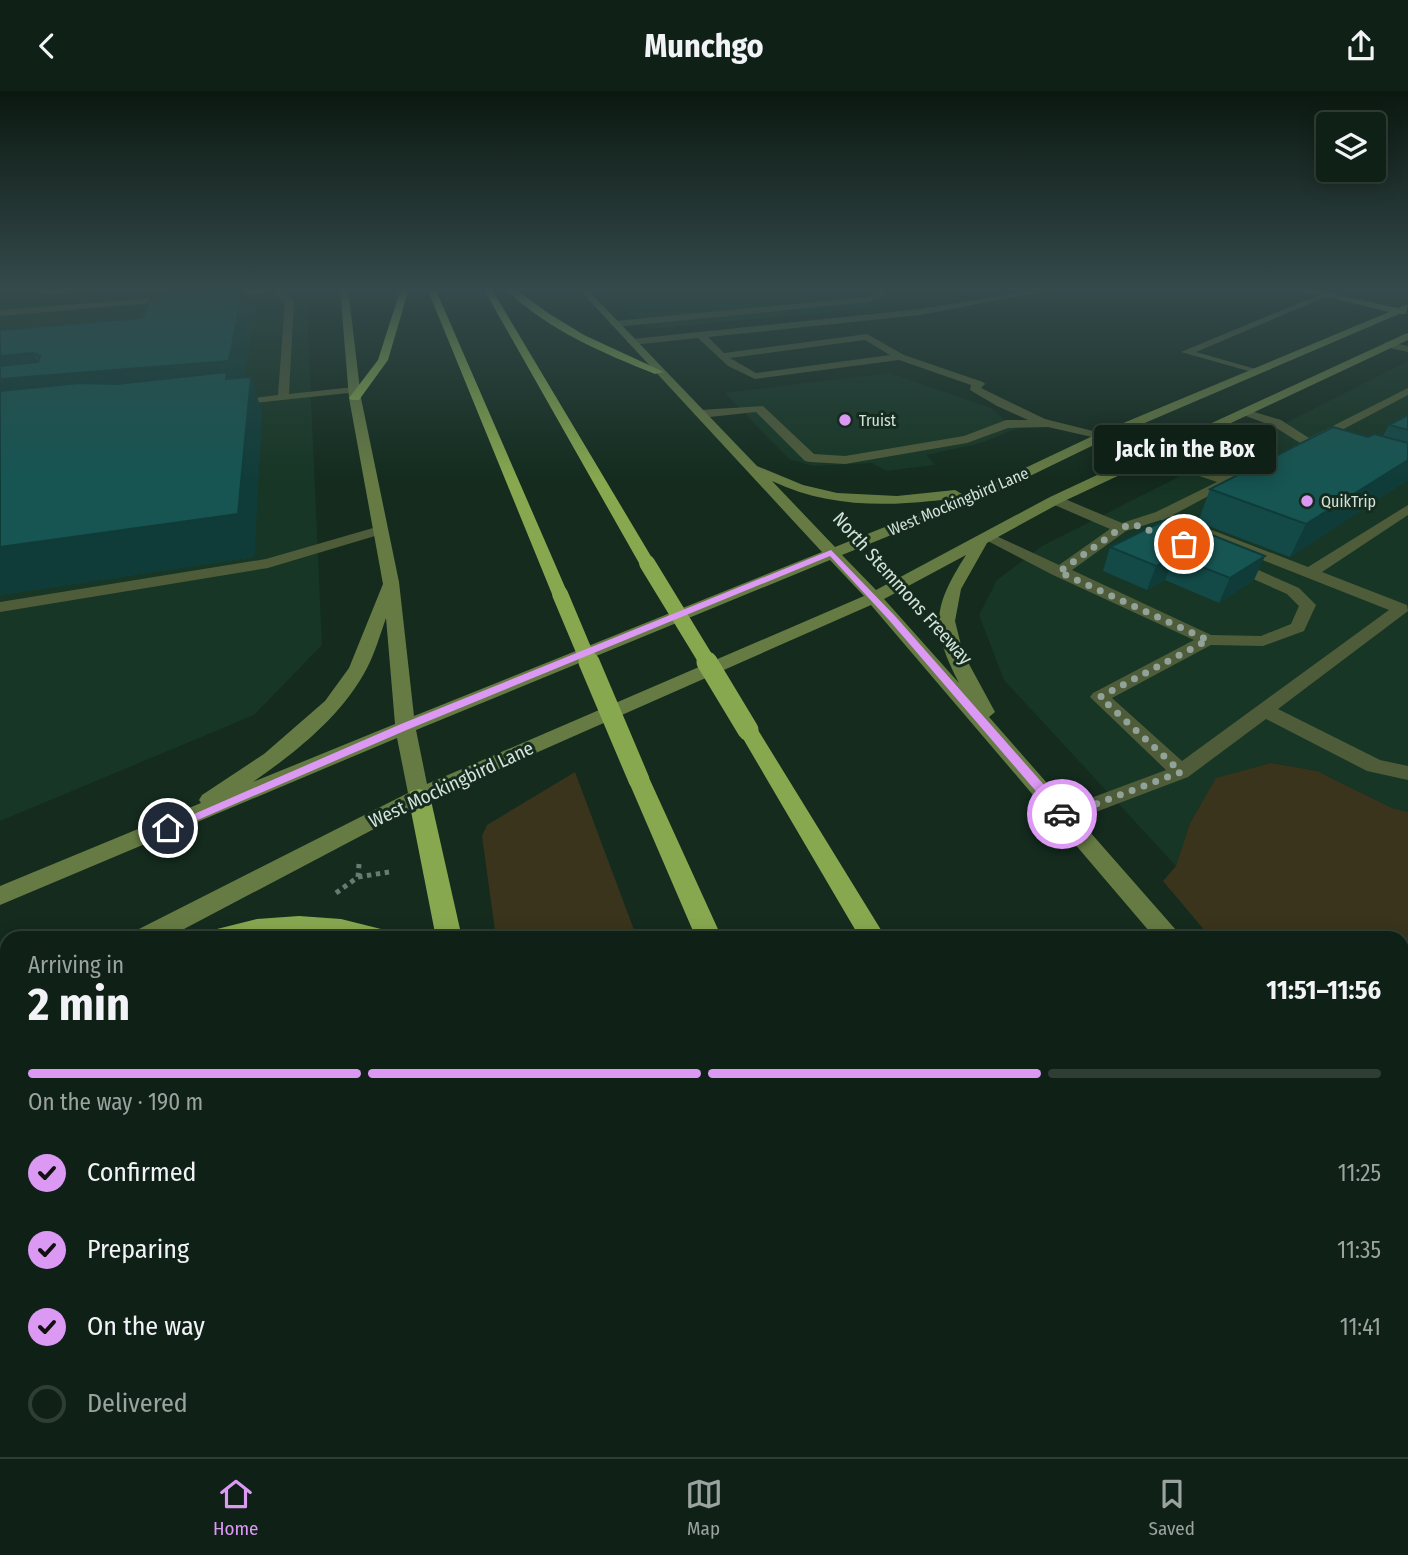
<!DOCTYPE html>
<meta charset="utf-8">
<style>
:root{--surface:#0f2016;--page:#1d2d23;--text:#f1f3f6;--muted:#9ba3a1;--line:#2f3e35;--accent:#dc99f4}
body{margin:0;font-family:"Fira Sans Condensed",sans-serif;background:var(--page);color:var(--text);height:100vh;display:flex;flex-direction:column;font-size:26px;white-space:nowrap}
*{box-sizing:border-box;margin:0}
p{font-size:23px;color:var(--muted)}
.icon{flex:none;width:38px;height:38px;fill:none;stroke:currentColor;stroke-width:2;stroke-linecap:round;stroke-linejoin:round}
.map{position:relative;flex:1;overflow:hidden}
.sheet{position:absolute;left:0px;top:840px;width:1409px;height:527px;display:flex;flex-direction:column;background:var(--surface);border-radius:21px 21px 0 0;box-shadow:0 4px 18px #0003,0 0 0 2px var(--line)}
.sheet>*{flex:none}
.buttons{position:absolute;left:1316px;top:21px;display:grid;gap:14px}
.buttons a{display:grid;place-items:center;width:70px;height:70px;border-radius:7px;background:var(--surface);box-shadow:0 4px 18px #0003,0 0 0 2px var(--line);font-size:35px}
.pin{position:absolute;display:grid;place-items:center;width:60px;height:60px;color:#fff;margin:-30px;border:4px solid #fff;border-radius:50%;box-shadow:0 2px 7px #0007}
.courier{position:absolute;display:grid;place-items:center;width:70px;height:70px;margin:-35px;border:5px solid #dc99f4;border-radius:50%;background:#fff;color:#222;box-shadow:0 2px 9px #0007}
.bubble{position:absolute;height:49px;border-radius:7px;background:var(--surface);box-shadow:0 4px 18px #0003,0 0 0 2px var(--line);font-size:23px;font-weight:700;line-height:49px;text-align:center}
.overview em{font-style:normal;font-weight:700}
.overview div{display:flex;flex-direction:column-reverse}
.overview{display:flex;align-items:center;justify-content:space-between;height:119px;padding:0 28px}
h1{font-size:46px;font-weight:700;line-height:52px}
.bar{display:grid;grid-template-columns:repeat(4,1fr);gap:10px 7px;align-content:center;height:84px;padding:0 28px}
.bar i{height:9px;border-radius:5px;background:var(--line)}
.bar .on{background:var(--accent)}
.bar p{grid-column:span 4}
ol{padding:0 28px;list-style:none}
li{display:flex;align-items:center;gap:21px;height:77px}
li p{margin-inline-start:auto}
li .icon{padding:7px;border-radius:50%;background:var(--accent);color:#111;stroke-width:4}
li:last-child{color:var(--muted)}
li i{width:38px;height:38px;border:4px solid var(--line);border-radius:50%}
header{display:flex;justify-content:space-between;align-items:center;height:91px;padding:0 28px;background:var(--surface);font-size:32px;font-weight:700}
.tabs{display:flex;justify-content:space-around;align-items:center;height:98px;border-top:2px solid var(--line);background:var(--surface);font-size:19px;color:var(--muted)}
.tabs a{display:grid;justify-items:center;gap:4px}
.tabs .on{color:var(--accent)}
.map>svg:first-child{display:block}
</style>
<header><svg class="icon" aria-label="back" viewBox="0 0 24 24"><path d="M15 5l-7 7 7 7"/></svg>Munchgo<svg class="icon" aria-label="share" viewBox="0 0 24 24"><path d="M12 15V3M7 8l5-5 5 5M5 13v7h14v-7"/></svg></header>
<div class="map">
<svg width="1408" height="1366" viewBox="0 0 1408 1366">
<rect width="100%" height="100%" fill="#142b1e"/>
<!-- built -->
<path fill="#173625" d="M 0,197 L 306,197 L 322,554 L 254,624 L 0,730 Z
M 604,197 L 1008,197 L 911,213 L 648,238 Z
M 1408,270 L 1408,721 L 1392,717 L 1317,680 L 1271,672 L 1216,688 L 1190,732 L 1176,775 L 1004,589 L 979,524 L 997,489 L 1042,455 Z
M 890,282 L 991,317 L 1015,338 L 981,352 L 926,364 L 935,374 L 886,380 L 872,372 L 813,375 L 789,368 L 725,302 Z"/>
<!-- green -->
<path fill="#3b341c" d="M 1271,672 L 1317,680 L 1392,717 L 1408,721 L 1408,1058 L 1402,1052 L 1402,847 L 1211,847 L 1163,790 L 1176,775 L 1190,732 L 1216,687 Z
M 575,681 L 637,847 L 496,847 L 482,745 L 487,734 Z
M 7,987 L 7,1360 L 537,1360 L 539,1366 L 0,1366 L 0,991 Z
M 677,1360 L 820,1360 L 822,1366 L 679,1366 Z"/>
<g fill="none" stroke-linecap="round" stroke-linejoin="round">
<!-- path -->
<path stroke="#687b70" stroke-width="5" stroke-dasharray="4.5 4.5" stroke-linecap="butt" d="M 358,786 L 389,781
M 336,802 L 358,786 L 359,773"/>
<!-- lane -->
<path fill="#4f5c3a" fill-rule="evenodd" d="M 29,197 L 110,197 L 49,204 Z
M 266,197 L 293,197 L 283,200 L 294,210 L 289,303 L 354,296 L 358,297 L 358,301 L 227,315 L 227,311 L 231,310 L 278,304 L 285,211 L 273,201 L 218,207 L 214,204 Z
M 874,197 L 885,198 L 882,205 L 870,211 L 615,236 L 610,233 L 615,230 L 868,206 L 875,202 Z
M 1046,197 L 1063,197 L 920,224 L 708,246 L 724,262 L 867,243 L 904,264 L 983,291 L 985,293 L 981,297 L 1045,328 L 1105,343 L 1105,349 L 1048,336 L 1008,337 L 967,352 L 845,373 L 810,371 L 805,370 L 756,321 L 700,327 L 694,323 L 700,319 L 763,315 L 814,363 L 845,365 L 964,345 L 1006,329 L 1028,329 L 997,315 L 970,299 L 971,294 L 899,269 L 755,288 L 728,275 L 698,247 L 632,254 L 627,251 L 632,248 L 920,218 ZM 865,249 L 890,264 L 756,282 L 730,267 Z
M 1323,202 L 1330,204 L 1196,261 L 1259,279 L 1259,283 L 1181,261 Z
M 179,205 L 180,207 L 176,210 L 0,225 L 0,219 Z
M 1389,251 L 1408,255 L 1408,261 L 1385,256 L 1385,252 Z
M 1408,297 L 1408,304 L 1319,351 L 1331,357 L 1325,361 L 1305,355 L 1273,335 L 1238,322 L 1244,318 L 1281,329 L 1309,347 Z
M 1154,361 L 1228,385 L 1235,383 L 1242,387 L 1173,424 L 1308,476 L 1408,414 L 1408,424 L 1322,481 L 1407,514 L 1408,520 L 1278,618 L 1380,669 L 1408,675 L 1408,689 L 1367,680 L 1266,628 L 1188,686 L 1072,730 L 1064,733 L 1056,730 L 1053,725 L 1056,720 L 1166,679 L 1090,606 L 1093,602 L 1194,549 L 1053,484 L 980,446 L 982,443 L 992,443 L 1059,474 L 1110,438 L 1050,412 L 1050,406 L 1060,406 L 1122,432 L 1156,421 L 1217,391 L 1149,368 L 1148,365 ZM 1161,429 L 1389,519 L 1182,670 L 1112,607 L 1211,554 L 1263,555 L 1304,540 L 1316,514 L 1299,497 L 1238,470 L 1226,470 L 1224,473 L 1226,476 L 1287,503 L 1299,515 L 1291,533 L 1261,545 L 1211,544 L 1072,479 L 1126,440 Z
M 380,435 L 385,436 L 387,439 L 385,442 L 268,477 L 0,521 L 0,511 L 266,468 Z"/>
<!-- secondary -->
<path fill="#667b44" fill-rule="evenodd" d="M 340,197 L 348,197 L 361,307 L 399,491 L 414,625 L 822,461 L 578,197 L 586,197 L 757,375 L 803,394 L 837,402 L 897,405 L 955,399 L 962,403 C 955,409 941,409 931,410 C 877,416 822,414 772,390 L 835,456 L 987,395 L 1097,343 L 1389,221 L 1291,197 L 1305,197 L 1398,217 L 1408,213 L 1406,223 L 1399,223 L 1112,346 L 1151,360 L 1405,243 L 1408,242 L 1408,249 L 1060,412 L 987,452 L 961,498 L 955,530 L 963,562 L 995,621 L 989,626 L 1183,847 L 1155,847 L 871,514 L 427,710 L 167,847 L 131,847 L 135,840 L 408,702 L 397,647 L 0,814 L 0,795 L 201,712 L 199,709 L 202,704 L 264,663 L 325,610 L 349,577 L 383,493 L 349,307 ZM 1102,350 L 1140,364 L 1050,406 L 876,499 L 842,464 L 997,401 ZM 966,464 C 933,516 930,536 959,592 L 884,508 ZM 830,469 L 864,505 L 427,693 L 416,639 ZM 386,527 L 395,633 L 253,691 C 296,661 342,625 367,577 C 375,562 380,544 386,527 Z
M 0,855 L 7,858 L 7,929 L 0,932 Z
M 1402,1096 L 1408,1098 L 1408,1135 L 1402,1132 Z"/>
<!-- highway -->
<path fill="#87a84f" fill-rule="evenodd" d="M 401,197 L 409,197 L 388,269 L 359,309 L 351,309 L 349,307 L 378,269 Z
M 427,197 L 435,197 L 568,503 L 566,506 L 560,508 L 552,503 Z
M 483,197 L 491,197 L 655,472 L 653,475 L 641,475 L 639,472 Z
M 505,197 L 514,197 L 548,222 L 584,244 L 664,281 L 655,283 C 603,262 545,238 505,197 Z
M 748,633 L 755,635 L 758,639 L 886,847 L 860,847 L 738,639 L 741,635 Z
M 639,682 L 646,684 L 650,689 L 722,847 L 696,847 L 628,689 L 632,684 Z
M 419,698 L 427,700 L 430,705 L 462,847 L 436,847 L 408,705 L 411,700 Z
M 299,825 L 341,828 L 389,840 L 393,847 L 205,847 L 209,840 L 257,828 Z
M 599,1360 L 637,1360 L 639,1366 L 601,1366 Z
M 919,1360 L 958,1360 L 960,1366 L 921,1366 Z
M 1189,1360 L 1230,1360 L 1232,1366 L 1191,1366 Z"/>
<!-- highway-bridge-far1 -->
<path stroke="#87a84f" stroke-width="16" d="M 647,472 L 708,572
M 560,503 L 589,572"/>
<!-- highway-bridge -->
<path stroke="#87a84f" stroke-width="21" d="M 589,571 L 639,689
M 707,571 L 748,639"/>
</g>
<!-- wall -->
<path fill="#134947" d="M 253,226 L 244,286 L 251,286 L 262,322 L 254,466 L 0,504 L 0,239 L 142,227 Z
M 1408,324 L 1408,389 L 1290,466 L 1198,431 L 1210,398 L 1368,346 L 1383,345 L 1389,334 Z
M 1169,427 L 1254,489 L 1219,512 L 1165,489 L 1147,499 L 1103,480 L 1110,456 Z"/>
<!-- shaded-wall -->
<path fill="#0f3c39" d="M 244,197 L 253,226 L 241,305 L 0,325 L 0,265 L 33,262 L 44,284 Z
M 251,286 L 262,322 L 254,466 L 0,504 L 0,456 Z
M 1408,369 L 1408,389 L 1290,466 L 1306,433 Z
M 1174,465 L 1165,489 L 1147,499 L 1156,475 Z
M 1265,465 L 1254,489 L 1219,512 L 1230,487 Z"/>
<!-- building -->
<path fill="#165552" stroke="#0f3c39" stroke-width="2" d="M 234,197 L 243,197 L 229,270 L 0,288 L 0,275 L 38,271 L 40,265 L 33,262 L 0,265 L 0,239 L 142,227 L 153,203 Z
M 227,281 L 226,288 L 251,286 L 238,423 L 0,456 L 0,300 L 79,292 L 117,293 Z
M 1408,324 L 1408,339 L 1389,334 Z
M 1333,336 L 1368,346 L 1374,343 L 1408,352 L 1408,369 L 1306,433 L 1210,398 Z
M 1169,427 L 1265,465 L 1230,487 L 1174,465 L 1156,475 L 1110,456 Z"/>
<!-- sky -->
<linearGradient id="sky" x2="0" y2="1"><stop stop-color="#0b1810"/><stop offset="0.51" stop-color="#344a4c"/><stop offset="1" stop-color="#344a4c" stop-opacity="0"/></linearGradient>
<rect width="1408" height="388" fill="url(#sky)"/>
<!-- route -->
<path fill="#dc99f4" d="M 831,459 L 895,525 L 1067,720 L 1067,726 L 1058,726 L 889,529 L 830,465 L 409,638 L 172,740 L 168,741 L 162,737 L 401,633 Z"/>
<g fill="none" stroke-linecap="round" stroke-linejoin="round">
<!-- done -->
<path stroke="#91a298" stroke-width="7" stroke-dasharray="0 12.6" d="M 1062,723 L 1064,725 L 1181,681 L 1100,606 L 1208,549 L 1059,481 L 1121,437 L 1133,433 L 1184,453"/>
</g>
<!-- markers -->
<g fill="#dc99f4" stroke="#142b1e" stroke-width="2.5">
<circle cx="845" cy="329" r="7"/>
<circle cx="1307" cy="410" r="7"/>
</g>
<g text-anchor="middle" stroke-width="6" stroke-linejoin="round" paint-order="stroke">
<!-- far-poi labels -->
<g font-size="16" fill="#d4e2d9" stroke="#142b1e" text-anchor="start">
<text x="859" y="335">Truist</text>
<text x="1321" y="416">QuikTrip</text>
</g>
<!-- far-street labels -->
<g font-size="16" fill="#d4e2d9" stroke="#142b1e">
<text transform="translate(958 410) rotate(-23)" y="6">West Mockingbird Lane</text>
</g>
<!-- street labels -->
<g font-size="19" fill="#d4e2d9" stroke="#142b1e">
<text transform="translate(903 497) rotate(48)" y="7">North Stemmons Freeway</text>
<text transform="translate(451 693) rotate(-25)" y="7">West Mockingbird Lane</text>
</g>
</g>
</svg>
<div class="buttons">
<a><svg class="icon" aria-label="layers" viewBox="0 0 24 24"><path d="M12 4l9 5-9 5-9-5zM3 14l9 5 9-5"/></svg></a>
</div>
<div class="pin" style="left:1184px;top:453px;background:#ea580c"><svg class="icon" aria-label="bag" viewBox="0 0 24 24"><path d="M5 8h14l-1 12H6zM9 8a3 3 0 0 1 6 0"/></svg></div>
<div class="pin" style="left:168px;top:737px;background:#1f2937"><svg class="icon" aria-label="home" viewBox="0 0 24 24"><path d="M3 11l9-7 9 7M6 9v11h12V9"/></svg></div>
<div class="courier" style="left:1062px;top:723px"><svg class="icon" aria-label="car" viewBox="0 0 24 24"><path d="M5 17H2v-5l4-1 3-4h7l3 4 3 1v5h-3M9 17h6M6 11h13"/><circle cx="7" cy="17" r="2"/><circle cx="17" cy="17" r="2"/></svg></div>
<div class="bubble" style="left:1094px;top:334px;width:182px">Jack in the Box</div>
<section class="sheet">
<div class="overview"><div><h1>2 min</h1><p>Arriving in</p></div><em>11:51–11:56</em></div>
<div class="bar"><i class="on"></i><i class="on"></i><i class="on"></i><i></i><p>On the way · 190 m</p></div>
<ol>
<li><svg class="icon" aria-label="check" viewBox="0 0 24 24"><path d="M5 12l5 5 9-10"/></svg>Confirmed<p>11:25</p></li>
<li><svg class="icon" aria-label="check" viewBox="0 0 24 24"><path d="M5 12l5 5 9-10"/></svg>Preparing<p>11:35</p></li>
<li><svg class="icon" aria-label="check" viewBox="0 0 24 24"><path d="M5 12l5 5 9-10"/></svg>On the way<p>11:41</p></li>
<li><i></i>Delivered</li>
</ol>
</section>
</div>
<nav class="tabs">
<a class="on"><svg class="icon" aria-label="home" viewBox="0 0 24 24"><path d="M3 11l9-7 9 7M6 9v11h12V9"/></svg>Home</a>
<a><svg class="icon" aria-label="map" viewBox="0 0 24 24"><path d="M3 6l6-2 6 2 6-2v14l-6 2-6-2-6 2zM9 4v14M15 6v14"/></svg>Map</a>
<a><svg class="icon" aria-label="saved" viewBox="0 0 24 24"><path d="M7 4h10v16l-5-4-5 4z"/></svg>Saved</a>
</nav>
